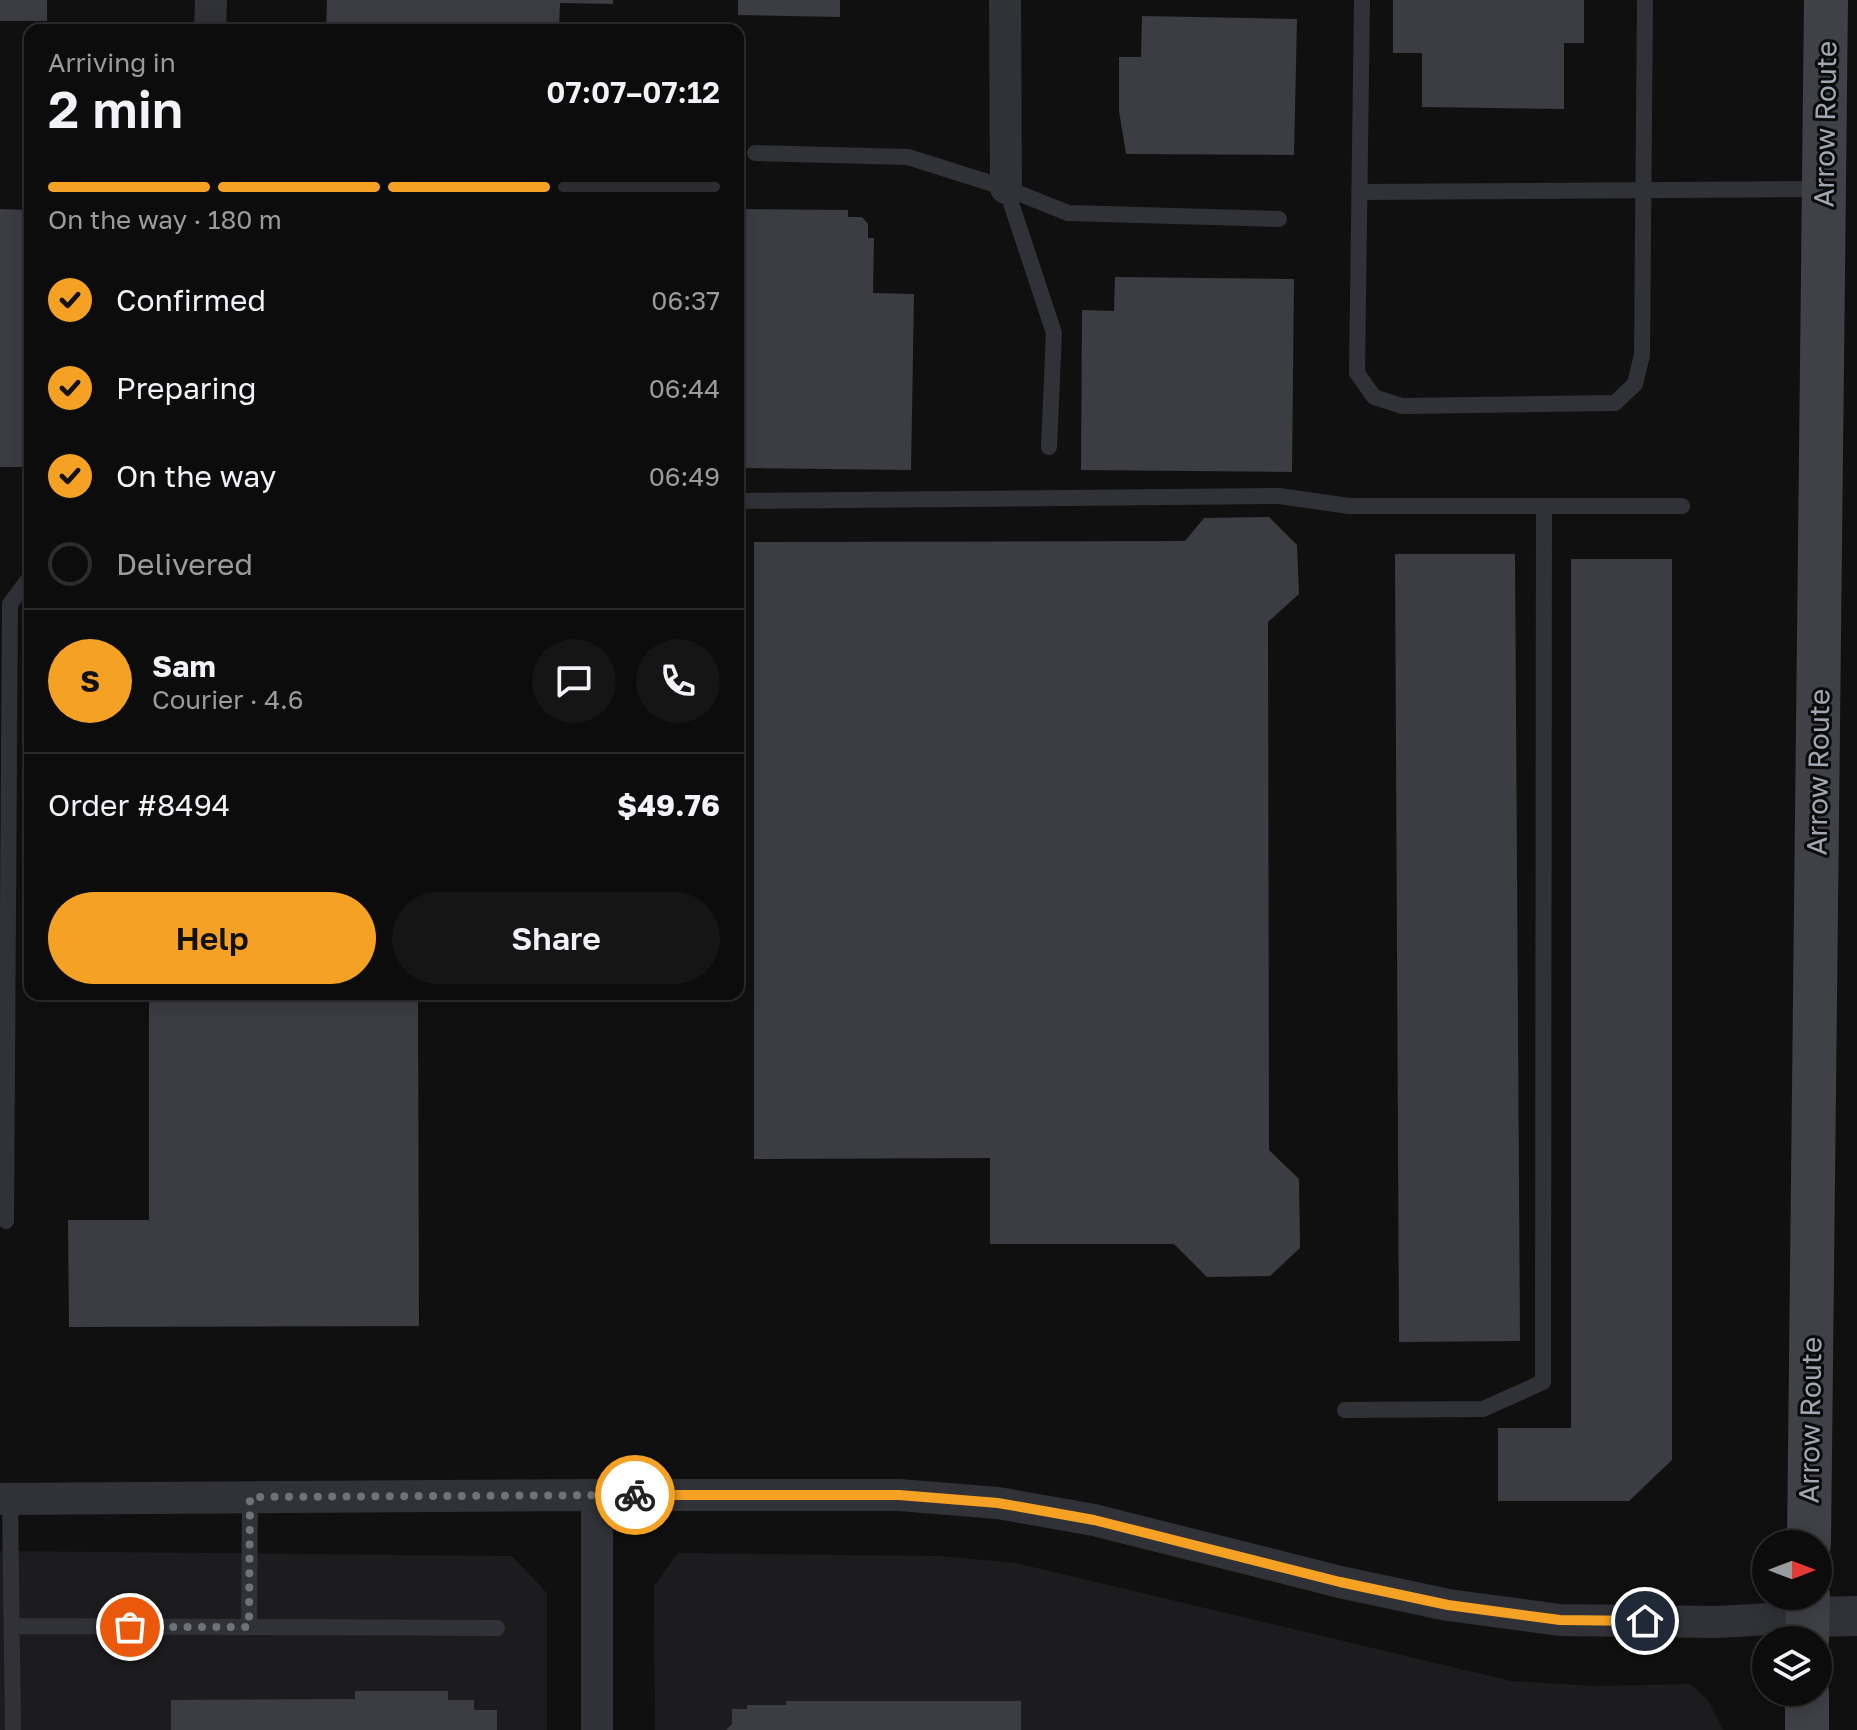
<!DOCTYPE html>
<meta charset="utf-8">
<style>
:root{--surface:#0c0c0d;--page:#151516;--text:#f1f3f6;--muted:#9a9b9d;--line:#2c2c2e;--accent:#f5a224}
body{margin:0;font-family:"Golos Text",sans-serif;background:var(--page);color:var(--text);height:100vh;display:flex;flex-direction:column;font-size:30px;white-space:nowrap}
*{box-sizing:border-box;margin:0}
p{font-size:26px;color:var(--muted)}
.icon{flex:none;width:44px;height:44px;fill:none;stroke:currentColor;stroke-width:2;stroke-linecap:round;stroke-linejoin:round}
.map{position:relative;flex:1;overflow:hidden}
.panel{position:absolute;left:24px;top:24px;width:720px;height:976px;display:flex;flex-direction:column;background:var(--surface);border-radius:16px;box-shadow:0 4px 20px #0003,0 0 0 2px var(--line)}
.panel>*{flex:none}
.needle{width:52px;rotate:90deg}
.controls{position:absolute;left:1752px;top:1530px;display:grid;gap:16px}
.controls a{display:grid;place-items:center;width:80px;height:80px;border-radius:50%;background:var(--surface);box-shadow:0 4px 20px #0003,0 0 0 2px var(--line);font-size:40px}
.pin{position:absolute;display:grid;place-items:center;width:68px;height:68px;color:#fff;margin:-34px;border:4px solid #fff;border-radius:50%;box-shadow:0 2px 8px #0007}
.courier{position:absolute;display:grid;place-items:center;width:80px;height:80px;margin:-40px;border:6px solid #f5a224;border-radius:50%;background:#fff;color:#222;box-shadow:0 2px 10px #0007}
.headline em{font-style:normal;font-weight:600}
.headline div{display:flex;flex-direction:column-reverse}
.headline{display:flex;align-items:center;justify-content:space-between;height:136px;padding:0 24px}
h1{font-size:52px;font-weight:600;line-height:60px}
.bar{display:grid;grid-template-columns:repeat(4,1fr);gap:12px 8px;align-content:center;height:96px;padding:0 24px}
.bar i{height:10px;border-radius:6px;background:var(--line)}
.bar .on{background:var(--accent)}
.bar p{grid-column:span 4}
.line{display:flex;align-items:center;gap:20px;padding:0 24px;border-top:2px solid var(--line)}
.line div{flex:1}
.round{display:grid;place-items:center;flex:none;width:84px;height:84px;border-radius:42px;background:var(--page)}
ol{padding:0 24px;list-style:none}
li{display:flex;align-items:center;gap:24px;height:88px}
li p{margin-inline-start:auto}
li .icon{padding:8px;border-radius:50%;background:var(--accent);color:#111;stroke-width:4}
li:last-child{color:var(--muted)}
li i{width:44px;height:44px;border:4px solid var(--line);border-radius:50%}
.cta{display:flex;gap:16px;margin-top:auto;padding:16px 24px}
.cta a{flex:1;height:92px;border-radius:48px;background:var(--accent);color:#111;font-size:32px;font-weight:600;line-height:92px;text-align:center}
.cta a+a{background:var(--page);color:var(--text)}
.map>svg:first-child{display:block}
</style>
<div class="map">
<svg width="1857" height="1730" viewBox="0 0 1857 1730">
<rect width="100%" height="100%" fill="#101011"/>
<!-- built -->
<path fill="#1c1c1e" d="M 0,1551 L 512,1556 L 547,1593 L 547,1730 L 0,1730 Z
M 678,1553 L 938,1556 L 1016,1563 L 1511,1681 L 1595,1686 L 1690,1684 L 1707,1699 L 1723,1730 L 655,1730 L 654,1586 Z"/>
<!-- building -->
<path fill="#3c3d42" d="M 0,0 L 47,0 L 47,21 L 0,21 Z
M 327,0 L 613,0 L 613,4 L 560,3 L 559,30 L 326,30 Z
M 738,0 L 840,0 L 840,17 L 738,15 Z
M 1393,0 L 1584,0 L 1584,43 L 1564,43 L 1564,109 L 1422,107 L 1422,53 L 1393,53 Z
M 1142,16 L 1297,19 L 1294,155 L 1126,154 L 1119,111 L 1119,57 L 1141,57 Z
M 0,209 L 30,210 L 30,467 L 0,467 Z
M 738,209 L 848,210 L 848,217 L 862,217 L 868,224 L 868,238 L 874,238 L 873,293 L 914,294 L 911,470 L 738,468 Z
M 1115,277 L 1294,279 L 1292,472 L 1081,470 L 1082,310 L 1114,311 Z
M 1269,517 L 1297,545 L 1299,594 L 1268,622 L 1269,1150 L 1299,1179 L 1300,1248 L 1270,1276 L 1207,1277 L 1174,1244 L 990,1244 L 990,1158 L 754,1159 L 754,542 L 1185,541 L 1204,518 Z
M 1395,554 L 1515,554 L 1520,1341 L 1399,1342 Z
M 1571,559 L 1672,559 L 1672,1460 L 1629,1501 L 1498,1501 L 1498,1428 L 1571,1428 Z
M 149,994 L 418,994 L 419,1326 L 69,1327 L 68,1220 L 149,1220 Z
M 355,1691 L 448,1691 L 448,1700 L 474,1700 L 474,1710 L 497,1710 L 497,1730 L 171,1730 L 171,1700 L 355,1699 Z
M 786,1701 L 1021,1701 L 1021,1730 L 726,1730 L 732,1724 L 732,1709 L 747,1709 L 747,1705 L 786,1705 Z"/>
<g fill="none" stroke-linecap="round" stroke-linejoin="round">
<!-- service -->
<path stroke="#313237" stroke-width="16" d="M 1362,0 L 1357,373 L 1374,397 L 1402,406 L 1615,403 L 1635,384 L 1642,355 L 1645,0
M 755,153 L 908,157 L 1006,188 L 1068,213 L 1279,219
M 1006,188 L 1054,333 L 1049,447
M 1359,192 L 1823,189
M 738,501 L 1279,496 L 1349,506 L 1682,506
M 6,1221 L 10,604 L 30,577
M 1345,1410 L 1483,1409 L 1543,1382 L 1544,506
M 10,1499 L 13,1730
M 12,1626 L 497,1628
M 249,1627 L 250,1497"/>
<!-- minor -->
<path stroke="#313237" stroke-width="32" d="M 1005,0 L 1006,188
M 210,30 L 211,0
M 597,1495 L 597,1730
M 0,1499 L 597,1495 L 899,1495 L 998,1503 L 1094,1520 L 1340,1582 L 1448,1605 L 1560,1620 L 1715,1622 L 1808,1617"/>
<!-- tertiary -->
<path stroke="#313237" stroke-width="40" d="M 1808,1617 L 1857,1616"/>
<!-- secondary -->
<path stroke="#3f4147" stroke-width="44" d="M 1809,1544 L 1826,0
M 1807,1640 L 1808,1596
M 1807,1730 L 1807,1692"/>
</g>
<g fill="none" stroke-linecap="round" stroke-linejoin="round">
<!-- done -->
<path stroke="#6e727a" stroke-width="8" stroke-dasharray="0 14.4" d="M 130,1627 L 249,1627 L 250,1497 L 635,1495"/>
<!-- route -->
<path stroke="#f5a224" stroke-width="10" d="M 635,1495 L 899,1495 L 998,1503 L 1094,1520 L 1340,1582 L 1448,1605 L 1560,1620 L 1645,1621"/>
</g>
<g text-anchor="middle" stroke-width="6" stroke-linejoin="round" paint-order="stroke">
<!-- street labels -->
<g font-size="28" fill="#a1a7b3" stroke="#0b0b0c">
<text transform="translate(1825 124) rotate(-89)" y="10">Arrow Route</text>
<text transform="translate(1818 772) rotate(-89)" y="10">Arrow Route</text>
<text transform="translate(1810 1420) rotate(-89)" y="10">Arrow Route</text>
</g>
</g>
</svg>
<div class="controls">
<a><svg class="needle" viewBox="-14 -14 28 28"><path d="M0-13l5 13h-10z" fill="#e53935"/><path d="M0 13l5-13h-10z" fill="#9a9b9d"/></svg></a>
<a><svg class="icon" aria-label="layers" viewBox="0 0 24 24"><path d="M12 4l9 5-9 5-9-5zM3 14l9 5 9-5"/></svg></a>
</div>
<div class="pin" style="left:130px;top:1627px;background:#ea580c"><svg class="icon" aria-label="bag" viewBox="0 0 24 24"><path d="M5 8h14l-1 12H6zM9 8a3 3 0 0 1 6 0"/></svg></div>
<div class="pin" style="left:1645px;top:1621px;background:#1f2937"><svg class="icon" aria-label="home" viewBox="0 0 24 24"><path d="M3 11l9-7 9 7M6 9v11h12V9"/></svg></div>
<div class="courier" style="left:635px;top:1495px"><svg class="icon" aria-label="bike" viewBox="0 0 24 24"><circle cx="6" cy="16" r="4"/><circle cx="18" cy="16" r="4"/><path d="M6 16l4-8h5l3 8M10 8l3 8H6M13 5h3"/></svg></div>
<section class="panel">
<div class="headline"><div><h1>2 min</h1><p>Arriving in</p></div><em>07:07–07:12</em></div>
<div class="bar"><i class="on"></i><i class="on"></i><i class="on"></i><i></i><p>On the way · 180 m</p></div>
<ol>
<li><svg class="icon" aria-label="check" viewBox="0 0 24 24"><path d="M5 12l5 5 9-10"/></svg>Confirmed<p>06:37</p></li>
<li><svg class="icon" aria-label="check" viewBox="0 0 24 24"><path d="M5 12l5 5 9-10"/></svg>Preparing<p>06:44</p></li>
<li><svg class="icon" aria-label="check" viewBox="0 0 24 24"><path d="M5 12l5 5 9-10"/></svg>On the way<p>06:49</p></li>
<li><i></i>Delivered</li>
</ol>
<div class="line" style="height:144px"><b class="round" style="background:var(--accent);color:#111">S</b><div><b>Sam</b><p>Courier · 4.6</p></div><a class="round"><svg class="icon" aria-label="chat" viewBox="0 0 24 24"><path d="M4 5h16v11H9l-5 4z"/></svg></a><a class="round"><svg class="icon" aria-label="phone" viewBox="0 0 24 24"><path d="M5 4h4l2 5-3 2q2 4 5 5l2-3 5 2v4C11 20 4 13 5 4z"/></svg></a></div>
<div class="line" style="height:104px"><div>Order #8494</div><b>$49.76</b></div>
<div class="cta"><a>Help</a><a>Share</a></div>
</section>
</div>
